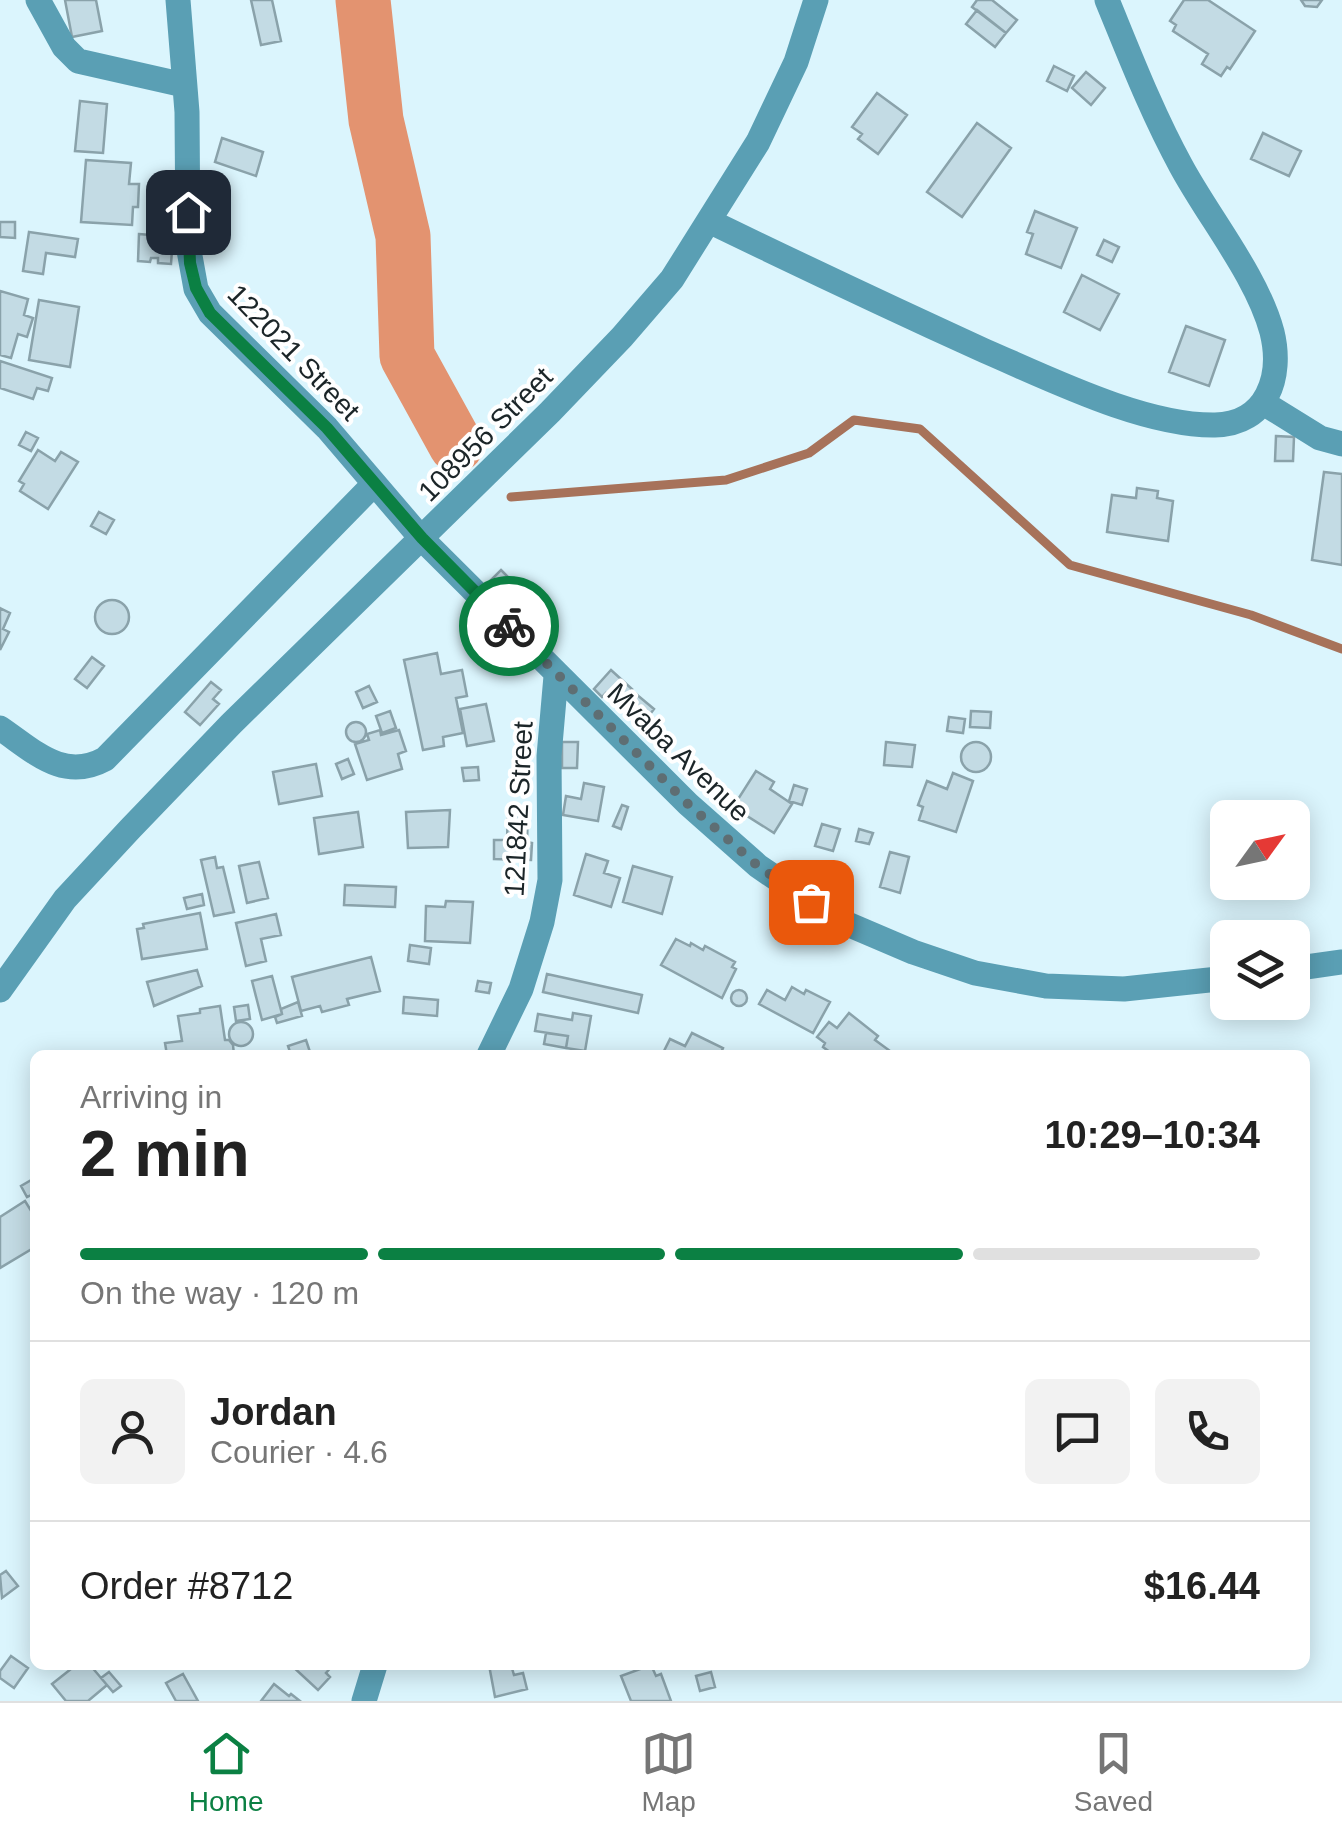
<!DOCTYPE html>
<meta charset="utf-8">
<style>
:root{--surface:#fff;--page:#f2f2f2;--text:#222;--muted:#767676;--line:#e0e0e0;--accent:#0b8043}
body{margin:0;font-family:Helvetica,sans-serif;background:var(--page);color:var(--text);height:100vh;display:flex;flex-direction:column;font-size:38px;white-space:nowrap}
*{box-sizing:border-box;margin:0}
p{font-size:32px;color:var(--muted)}
.icon{flex:none;width:55px;height:55px;fill:none;stroke:currentColor;stroke-width:2;stroke-linecap:round;stroke-linejoin:round}
.map{position:relative;flex:1;overflow:hidden}
.side{position:absolute;left:30px;top:1050px;width:1280px;height:620px;display:flex;flex-direction:column;background:var(--surface);border-radius:15px;box-shadow:0 5px 25px #0003}
.side>*{flex:none}
.needle{width:65px;rotate:57deg}
.buttons{position:absolute;left:1210px;top:800px;display:grid;gap:20px}
.buttons a{display:grid;place-items:center;width:100px;height:100px;border-radius:15px;background:var(--surface);box-shadow:0 5px 25px #0003;font-size:50px}
.pin{position:absolute;display:grid;place-items:center;width:85px;height:85px;color:#fff;margin:-42px;border-radius:20px;box-shadow:0 5px 15px #0006}
.courier{position:absolute;display:grid;place-items:center;width:100px;height:100px;margin:-50px;border:8px solid #0b8043;border-radius:50%;background:#fff;color:#222;box-shadow:0 2px 12px #0007}
.headline em{font-style:normal;font-weight:700}
.headline div{display:flex;flex-direction:column-reverse}
.headline{display:flex;align-items:center;justify-content:space-between;height:170px;padding:0 50px}
h1{font-size:65px;font-weight:700;line-height:75px}
.bar{display:grid;grid-template-columns:repeat(4,1fr);gap:15px 10px;align-content:center;height:120px;padding:0 50px}
.bar i{height:12px;border-radius:8px;background:var(--line)}
.bar .active{background:var(--accent)}
.bar p{grid-column:span 4}
.line{display:flex;align-items:center;gap:25px;padding:0 50px;border-top:2px solid var(--line)}
.line div{flex:1}
.round{display:grid;place-items:center;flex:none;width:105px;height:105px;border-radius:15px;background:var(--page)}
.dock{display:flex;justify-content:space-around;align-items:center;height:140px;border-top:2px solid var(--line);background:var(--surface);font-size:28px;color:var(--muted)}
.dock a{display:grid;justify-items:center;gap:5px}
.dock .active{color:var(--accent)}
.map>svg:first-child{display:block}
</style>
<div class="map">
<svg width="1342" height="1701" viewBox="0 0 1342 1701">
<rect width="100%" height="100%" fill="#dbf5fd"/>
<g fill="none" stroke-linecap="round" stroke-linejoin="round">
<!-- stream -->
<path stroke="#a7725a" stroke-width="9" d="M 511,497 L 726,480 L 809,453 L 854,420 L 920,429 L 1070,565 L 1251,615 L 1342,649"/>
<!-- river -->
<path stroke="#e39370" stroke-width="55" d="M 363,0 L 376,120 L 403,236 L 407,356 L 456,445"/>
</g>
<!-- building -->
<path fill="#c3dbe4" stroke="#8aa2aa" stroke-width="2.5" d="M 65,0 L 96,0 L 102,31 L 72,37 Z
M 251,0 L 272,0 L 281,41 L 261,45 Z
M 977,0 L 992,0 L 1017,20 L 1006,33 L 972,7 Z
M 1184,0 L 1208,0 L 1255,31 L 1230,69 L 1227,67 L 1221,76 L 1202,64 L 1208,54 L 1173,31 L 1176,25 L 1170,21 Z
M 1301,0 L 1322,0 L 1317,7 L 1305,6 Z
M 977,10 L 1006,33 L 995,47 L 966,24 Z
M 1054,66 L 1074,76 L 1067,91 L 1047,81 Z
M 1086,72 L 1105,88 L 1091,105 L 1072,88 Z
M 877,93 L 907,115 L 878,154 L 858,139 L 862,134 L 852,127 Z
M 80,101 L 107,104 L 103,153 L 75,151 Z
M 977,123 L 1011,148 L 962,217 L 927,192 Z
M 1263,133 L 1301,151 L 1289,176 L 1251,159 Z
M 222,138 L 263,152 L 256,176 L 215,162 Z
M 86,160 L 131,163 L 129,184 L 139,184 L 138,207 L 133,207 L 132,225 L 81,222 Z
M 1035,211 L 1077,228 L 1061,268 L 1026,254 L 1033,234 L 1027,232 Z
M 0,222 L 15,222 L 15,238 L 0,237 Z
M 29,232 L 78,239 L 75,257 L 46,253 L 43,274 L 23,271 Z
M 139,234 L 173,237 L 171,264 L 158,263 L 158,258 L 151,258 L 150,262 L 138,261 Z
M 1104,240 L 1119,247 L 1112,262 L 1097,255 Z
M 1082,275 L 1119,294 L 1100,330 L 1064,312 Z
M 0,291 L 28,299 L 24,315 L 33,318 L 27,337 L 18,334 L 11,358 L 0,355 Z
M 39,300 L 79,307 L 70,367 L 29,360 Z
M 1186,326 L 1225,340 L 1209,386 L 1169,372 Z
M 0,361 L 52,378 L 48,391 L 37,388 L 33,399 L 0,388 Z
M 26,432 L 38,438 L 31,451 L 19,445 Z
M 1276,436 L 1294,437 L 1293,461 L 1275,461 Z
M 38,450 L 55,461 L 61,452 L 78,462 L 48,509 L 20,491 L 24,484 L 19,481 Z
M 1324,472 L 1342,474 L 1342,565 L 1312,560 Z
M 1137,488 L 1158,491 L 1157,498 L 1173,501 L 1168,541 L 1107,532 L 1112,495 L 1136,498 Z
M 99,512 L 114,520 L 106,534 L 91,526 Z
M 501,570 L 515,584 L 505,594 L 491,580 Z
M 521,598 L 532,608 L 526,614 L 515,605 Z
M95 617a17 17 0 1 1 34 0a17 17 0 1 1-34 0Z
M 0,608 L 10,613 L 3,629 L 9,632 L 0,650 Z
M 437,653 L 441,674 L 462,670 L 467,696 L 456,698 L 463,733 L 443,737 L 444,746 L 423,750 L 404,660 Z
M 92,657 L 104,666 L 87,688 L 75,679 Z
M 611,670 L 632,689 L 623,699 L 616,692 L 611,697 L 606,693 L 602,697 L 594,689 Z
M 211,682 L 221,690 L 213,699 L 219,704 L 200,725 L 185,712 Z
M 369,686 L 377,702 L 363,708 L 356,692 Z
M 636,694 L 654,709 L 648,717 L 629,701 Z
M 486,704 L 494,741 L 467,746 L 460,709 Z
M 390,711 L 396,728 L 382,733 L 376,716 Z
M 971,711 L 991,712 L 990,728 L 970,727 Z
M 949,717 L 965,719 L 963,733 L 947,731 Z
M346 732a10 10 0 1 1 20 0a10 10 0 1 1-20 0Z
M 380,730 L 381,735 L 399,730 L 406,751 L 398,754 L 402,769 L 367,780 L 355,744 L 369,740 L 367,734 Z
M 562,742 L 578,742 L 577,768 L 562,768 Z
M 886,742 L 915,745 L 912,767 L 884,765 Z
M961 757a15 15 0 1 1 30 0a15 15 0 1 1-30 0Z
M 348,759 L 354,774 L 342,779 L 336,764 Z
M 316,764 L 322,796 L 279,804 L 273,772 Z
M 478,767 L 479,780 L 464,781 L 462,768 Z
M 756,771 L 774,782 L 770,789 L 792,804 L 774,833 L 733,807 Z
M 953,773 L 973,781 L 956,832 L 919,820 L 923,807 L 918,805 L 927,781 L 947,789 Z
M 584,783 L 604,787 L 598,821 L 563,815 L 566,796 L 581,799 Z
M 794,785 L 807,789 L 802,805 L 789,801 Z
M 622,805 L 628,807 L 621,829 L 613,826 Z
M 508,809 L 528,809 L 527,842 L 532,843 L 531,860 L 494,859 L 494,840 L 507,840 Z
M 450,810 L 448,847 L 408,848 L 406,812 Z
M 358,812 L 363,847 L 319,854 L 314,818 Z
M 822,824 L 840,829 L 833,851 L 815,846 Z
M 859,829 L 873,833 L 869,844 L 856,841 Z
M 890,852 L 909,857 L 900,893 L 880,887 Z
M 586,854 L 608,861 L 604,873 L 620,878 L 611,907 L 574,895 Z
M 215,857 L 217,868 L 223,867 L 234,912 L 214,916 L 201,860 Z
M 259,862 L 268,898 L 247,903 L 239,866 Z
M 633,866 L 672,877 L 662,914 L 623,902 Z
M 345,885 L 396,887 L 395,907 L 344,905 Z
M 202,894 L 204,905 L 187,909 L 184,898 Z
M 446,901 L 473,902 L 470,943 L 425,941 L 426,906 L 445,907 Z
M 200,913 L 207,949 L 142,959 L 137,929 L 144,928 L 143,924 Z
M 276,914 L 281,935 L 261,939 L 266,961 L 246,966 L 236,923 Z
M 676,939 L 690,946 L 691,943 L 703,950 L 705,946 L 735,962 L 732,967 L 736,969 L 722,998 L 661,965 Z
M 410,945 L 431,948 L 429,964 L 408,961 Z
M 371,957 L 380,991 L 347,999 L 349,1005 L 322,1012 L 320,1006 L 301,1011 L 292,977 Z
M 197,970 L 202,986 L 154,1006 L 147,982 Z
M 547,974 L 642,995 L 638,1013 L 543,992 Z
M 272,976 L 282,1014 L 262,1020 L 252,981 Z
M 478,981 L 491,983 L 489,993 L 476,991 Z
M 792,987 L 804,994 L 806,990 L 830,1002 L 813,1033 L 759,1004 L 767,990 L 785,1000 Z
M731 998a8 8 0 1 1 16 0a8 8 0 1 1-16 0Z
M 404,997 L 438,1000 L 437,1016 L 403,1013 Z
M 298,1002 L 302,1016 L 277,1023 L 275,1017 L 282,1014 L 281,1009 Z
M 248,1005 L 250,1019 L 236,1021 L 234,1007 Z
M 220,1006 L 225,1040 L 229,1040 L 233,1045 L 234,1055 L 167,1055 L 165,1043 L 182,1041 L 178,1016 L 200,1013 L 200,1009 Z
M 573,1013 L 591,1016 L 585,1051 L 566,1048 L 568,1036 L 535,1031 L 538,1014 L 572,1020 Z
M 849,1013 L 878,1036 L 875,1040 L 890,1051 L 887,1055 L 834,1055 L 823,1047 L 825,1043 L 817,1037 L 829,1022 L 837,1028 Z
M229 1034a12 12 0 1 1 24 0a12 12 0 1 1-24 0Z
M 546,1033 L 568,1036 L 566,1048 L 544,1044 Z
M 692,1033 L 723,1048 L 720,1055 L 662,1055 L 670,1039 L 685,1046 Z
M 306,1040 L 311,1055 L 291,1055 L 288,1046 Z
M 33,1179 L 35,1193 L 27,1197 L 21,1186 Z
M 25,1201 L 35,1217 L 35,1247 L 0,1268 L 0,1217 Z
M 6,1571 L 18,1586 L 2,1598 L 0,1575 Z
M 11,1656 L 28,1668 L 14,1688 L 0,1678 L 0,1671 Z
M 76,1665 L 90,1665 L 107,1685 L 88,1701 L 66,1701 L 52,1684 Z
M 291,1665 L 333,1665 L 326,1673 L 330,1677 L 318,1690 Z
M 489,1665 L 511,1665 L 514,1675 L 523,1673 L 527,1689 L 495,1697 Z
M 651,1665 L 656,1676 L 661,1674 L 671,1701 L 631,1701 L 621,1676 Z
M 109,1672 L 121,1686 L 113,1692 L 101,1678 Z
M 711,1672 L 715,1687 L 700,1691 L 696,1676 Z
M 183,1674 L 198,1701 L 176,1701 L 166,1683 Z
M 274,1684 L 289,1696 L 291,1694 L 300,1701 L 261,1701 Z"/>
<g fill="none" stroke-linecap="round" stroke-linejoin="round">
<!-- minor -->
<path stroke="#5a9fb4" stroke-width="25" d="M 38,0 L 64,47 L 78,61 L 184,85
M 178,0 L 187,112 L 188,245 L 196,289 L 210,313 L 327,428 L 421,538 L 688,804 L 758,866 L 838,920 L 913,952 L 975,973 L 1046,986 L 1124,989 L 1228,978
M 711,222 C 802,266 893,309 985,351 C 1050,379 1144,426 1215,425 C 1267,424 1283,377 1272,332 C 1257,276 1209,218 1181,166 C 1152,113 1130,56 1107,0
M 1265,404 L 1320,438 L 1342,444
M 0,728 C 34,751 63,782 105,759 L 374,484
M 1292,969 L 1342,962
M 0,990 L 65,899 L 130,829 L 231,724 L 550,412 L 622,337 L 672,279 L 758,142 L 796,62 L 816,0
M 489,1055 L 521,989 L 542,922 L 550,880 L 549,756 L 556,676
M 364,1701 L 375,1665"/>
</g>
<g fill="none" stroke-linecap="round" stroke-linejoin="round">
<!-- done -->
<path stroke="#5e6e73" stroke-width="10" stroke-dasharray="0 18" d="M 509,626 L 688,804 L 758,866 L 811,902"/>
<!-- route -->
<path stroke="#0b8043" stroke-width="12" d="M 188,212 L 190,263 L 196,288 L 210,313 L 327,428 L 422,538 L 509,626"/>
</g>
<g text-anchor="middle" stroke-width="8" stroke-linejoin="round" paint-order="stroke">
<!-- street labels -->
<g font-size="28" fill="#1b2528" stroke="#fff">
<text transform="translate(294 352) rotate(46)" y="10">122021 Street</text>
<text transform="translate(485 434) rotate(-45)" y="10">108956 Street</text>
<text transform="translate(679 752) rotate(44)" y="10">Mvaba Avenue</text>
<text transform="translate(518 809) rotate(-87)" y="10">121842 Street</text>
</g>
</g>
</svg>
<div class="buttons">
<a><svg class="needle" viewBox="-14 -14 28 28"><path d="M0-13l5 13h-10z" fill="#e53935"/><path d="M0 13l5-13h-10z" fill="#767676"/></svg></a>
<a><svg class="icon" aria-label="layers" viewBox="0 0 24 24"><path d="M12 4l9 5-9 5-9-5zM3 14l9 5 9-5"/></svg></a>
</div>
<div class="pin" style="left:811px;top:902px;background:#ea580c"><svg class="icon" aria-label="bag" viewBox="0 0 24 24"><path d="M5 8h14l-1 12H6zM9 8a3 3 0 0 1 6 0"/></svg></div>
<div class="pin" style="left:188px;top:212px;background:#1f2937"><svg class="icon" aria-label="home" viewBox="0 0 24 24"><path d="M3 11l9-7 9 7M6 9v11h12V9"/></svg></div>
<div class="courier" style="left:509px;top:626px"><svg class="icon" aria-label="bike" viewBox="0 0 24 24"><circle cx="6" cy="16" r="4"/><circle cx="18" cy="16" r="4"/><path d="M6 16l4-8h5l3 8M10 8l3 8H6M13 5h3"/></svg></div>
<section class="side">
<div class="headline"><div><h1>2 min</h1><p>Arriving in</p></div><em>10:29–10:34</em></div>
<div class="bar"><i class="active"></i><i class="active"></i><i class="active"></i><i></i><p>On the way · 120 m</p></div>
<div class="line" style="height:180px"><a class="round"><svg class="icon" aria-label="person" viewBox="0 0 24 24"><circle cx="12" cy="8" r="4"/><path d="M4 21q1-7 8-7t8 7"/></svg></a><div><b>Jordan</b><p>Courier · 4.6</p></div><a class="round"><svg class="icon" aria-label="chat" viewBox="0 0 24 24"><path d="M4 5h16v11H9l-5 4z"/></svg></a><a class="round"><svg class="icon" aria-label="phone" viewBox="0 0 24 24"><path d="M5 4h4l2 5-3 2q2 4 5 5l2-3 5 2v4C11 20 4 13 5 4z"/></svg></a></div>
<div class="line" style="height:130px"><div>Order #8712</div><b>$16.44</b></div>
</section>
</div>
<nav class="dock">
<a class="active"><svg class="icon" aria-label="home" viewBox="0 0 24 24"><path d="M3 11l9-7 9 7M6 9v11h12V9"/></svg>Home</a>
<a><svg class="icon" aria-label="map" viewBox="0 0 24 24"><path d="M3 6l6-2 6 2 6-2v14l-6 2-6-2-6 2zM9 4v14M15 6v14"/></svg>Map</a>
<a><svg class="icon" aria-label="saved" viewBox="0 0 24 24"><path d="M7 4h10v16l-5-4-5 4z"/></svg>Saved</a>
</nav>
